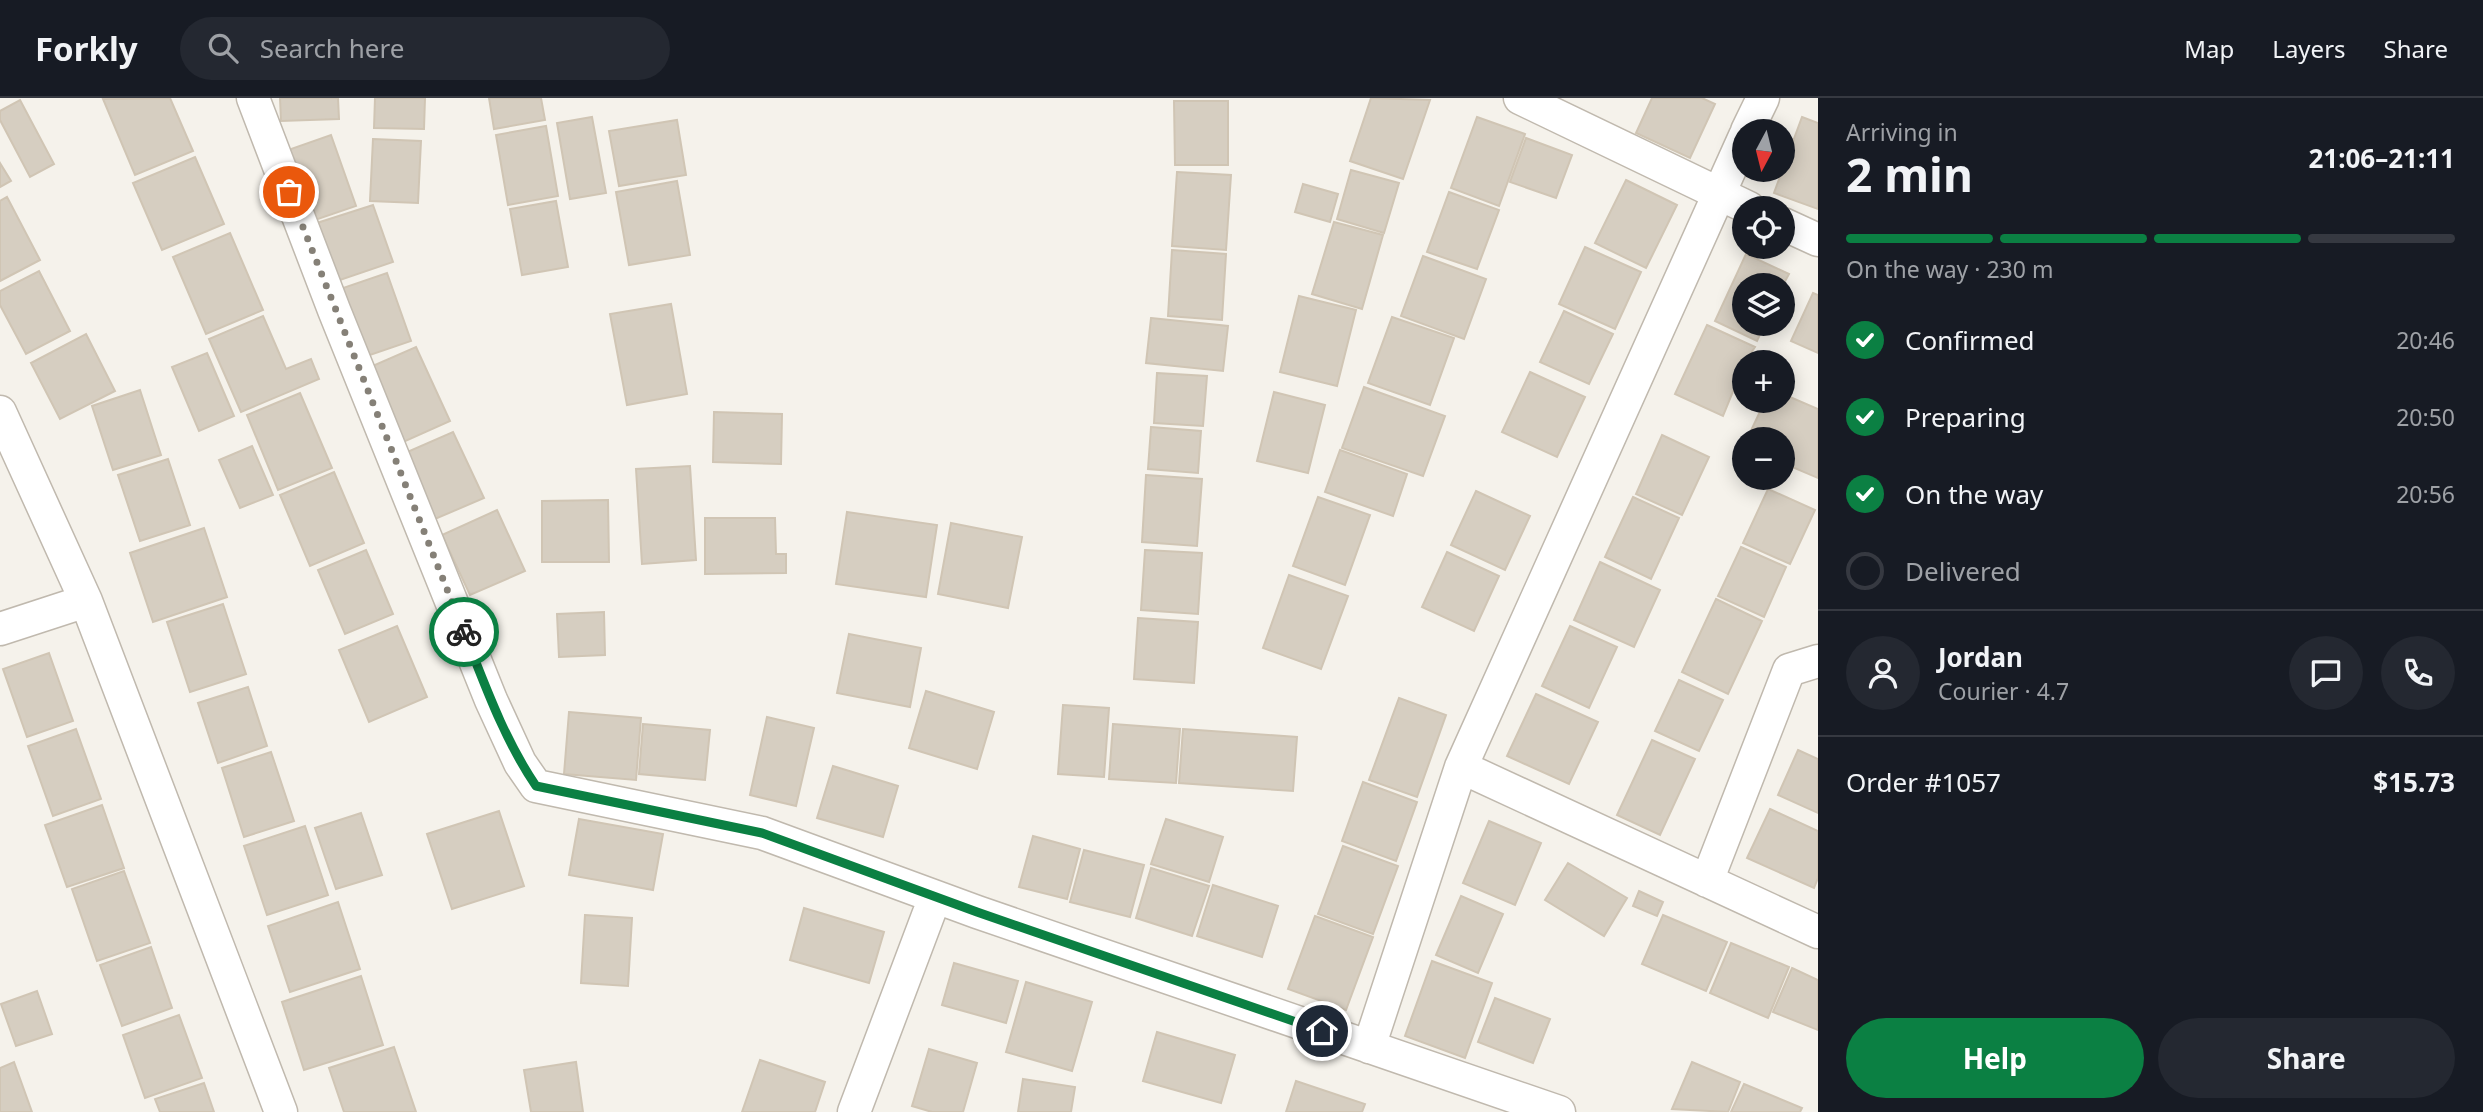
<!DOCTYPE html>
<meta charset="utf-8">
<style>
:root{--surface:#171b24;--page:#242831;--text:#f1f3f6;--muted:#9ea1a6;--line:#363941;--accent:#0b8043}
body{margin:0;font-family:"Noto Sans",sans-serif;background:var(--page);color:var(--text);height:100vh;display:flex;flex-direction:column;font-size:26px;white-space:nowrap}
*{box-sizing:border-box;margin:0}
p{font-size:23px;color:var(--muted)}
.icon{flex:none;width:38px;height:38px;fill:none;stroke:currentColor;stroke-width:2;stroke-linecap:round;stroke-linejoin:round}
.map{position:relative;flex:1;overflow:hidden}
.sheet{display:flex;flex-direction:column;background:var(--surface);width:665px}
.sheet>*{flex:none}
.needle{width:46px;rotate:187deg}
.buttons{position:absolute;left:1732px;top:21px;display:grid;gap:14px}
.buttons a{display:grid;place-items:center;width:63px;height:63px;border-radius:50%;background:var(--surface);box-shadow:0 4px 18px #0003;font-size:35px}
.pin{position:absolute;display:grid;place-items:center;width:60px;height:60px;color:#fff;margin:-30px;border:4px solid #fff;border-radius:50%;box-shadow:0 2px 7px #0007}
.courier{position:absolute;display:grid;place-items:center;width:70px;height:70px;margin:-35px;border:5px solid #0b8043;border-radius:50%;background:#fff;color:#222;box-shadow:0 2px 9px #0007}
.overview em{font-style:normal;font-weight:700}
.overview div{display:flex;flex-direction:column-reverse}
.overview{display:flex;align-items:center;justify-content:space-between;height:119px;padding:0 28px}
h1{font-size:46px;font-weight:700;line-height:52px}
.bar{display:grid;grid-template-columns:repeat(4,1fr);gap:10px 7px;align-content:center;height:84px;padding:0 28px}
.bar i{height:9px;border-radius:5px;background:var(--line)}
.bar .current{background:var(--accent)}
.bar p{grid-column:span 4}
.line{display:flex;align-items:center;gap:18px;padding:0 28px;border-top:2px solid var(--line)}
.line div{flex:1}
.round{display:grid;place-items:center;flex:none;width:74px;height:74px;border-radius:37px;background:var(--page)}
ol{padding:0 28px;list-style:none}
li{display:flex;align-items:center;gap:21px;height:77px}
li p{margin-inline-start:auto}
li .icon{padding:7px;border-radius:50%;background:var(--accent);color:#fff;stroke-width:4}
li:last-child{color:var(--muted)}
li i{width:38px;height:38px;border:4px solid var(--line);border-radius:50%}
.action{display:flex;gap:14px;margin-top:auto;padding:14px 28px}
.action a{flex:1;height:80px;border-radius:42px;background:var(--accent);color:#fff;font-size:28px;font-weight:700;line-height:80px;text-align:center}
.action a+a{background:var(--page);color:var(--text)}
header{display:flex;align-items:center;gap:42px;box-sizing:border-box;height:98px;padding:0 35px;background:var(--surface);border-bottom:2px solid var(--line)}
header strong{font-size:33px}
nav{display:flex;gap:38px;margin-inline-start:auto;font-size:24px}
.search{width:490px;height:63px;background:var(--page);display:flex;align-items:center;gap:18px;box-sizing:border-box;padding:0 24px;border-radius:38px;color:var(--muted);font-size:26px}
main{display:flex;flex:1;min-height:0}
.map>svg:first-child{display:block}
</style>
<header>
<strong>Forkly</strong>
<div class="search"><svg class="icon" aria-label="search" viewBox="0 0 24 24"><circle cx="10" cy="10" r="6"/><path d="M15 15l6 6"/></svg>Search here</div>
<nav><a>Map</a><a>Layers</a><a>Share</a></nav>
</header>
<main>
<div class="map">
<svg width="1818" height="1014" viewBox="0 0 1818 1014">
<rect width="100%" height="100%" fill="#f5f2eb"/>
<!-- building -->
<path fill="#d6cec1" stroke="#d0c5b4" stroke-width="2" d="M 170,0 L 193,53 L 135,77 L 103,1 Z
M 280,0 L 338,0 L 339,21 L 281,23 Z
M 375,0 L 425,0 L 424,31 L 374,30 Z
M 489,0 L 541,0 L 545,22 L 494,31 Z
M 1371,0 L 1430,2 L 1403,81 L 1350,63 Z
M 1652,0 L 1702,0 L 1715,6 L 1690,60 L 1636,35 Z
M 20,2 L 54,66 L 30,79 L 0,22 L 0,13 Z
M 1174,3 L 1228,3 L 1228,67 L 1175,67 Z
M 592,19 L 606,95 L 570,101 L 557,25 Z
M 1477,19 L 1525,36 L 1499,108 L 1451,90 Z
M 1802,19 L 1818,25 L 1818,111 L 1774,95 Z
M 677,22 L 686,77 L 619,88 L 609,33 Z
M 546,28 L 558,98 L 508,107 L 496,37 Z
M 331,37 L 356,108 L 312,123 L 288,52 Z
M 1526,40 L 1572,57 L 1556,100 L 1510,84 Z
M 373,41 L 421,43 L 418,105 L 370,103 Z
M 195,59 L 224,126 L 162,152 L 133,85 Z
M 0,65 L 11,83 L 0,89 Z
M 1351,72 L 1399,85 L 1384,135 L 1337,121 Z
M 1177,74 L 1231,77 L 1226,152 L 1172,148 Z
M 1626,82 L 1677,107 L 1646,170 L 1595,145 Z
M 677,83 L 690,157 L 629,167 L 616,94 Z
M 1303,86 L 1338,96 L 1330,124 L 1295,114 Z
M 1449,94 L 1499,112 L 1477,171 L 1427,154 Z
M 7,99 L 40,162 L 0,183 L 0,103 Z
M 556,103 L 568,169 L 522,177 L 510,111 Z
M 373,107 L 393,164 L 337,183 L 317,125 Z
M 1334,124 L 1383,137 L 1362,211 L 1312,196 Z
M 230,135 L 263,212 L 206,236 L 173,159 Z
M 1585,149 L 1641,174 L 1615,231 L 1559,206 Z
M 1172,152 L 1226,156 L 1222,222 L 1168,218 Z
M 1746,156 L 1789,176 L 1783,187 L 1745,187 L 1745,226 L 1765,226 L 1757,243 L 1715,223 Z
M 1423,158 L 1486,181 L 1464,241 L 1401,218 Z
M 39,173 L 70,233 L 26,256 L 0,207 L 0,193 Z
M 387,175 L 411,243 L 364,259 L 340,191 Z
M 1813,195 L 1818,197 L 1818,255 L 1791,243 Z
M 1299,198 L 1356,212 L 1337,288 L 1280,274 Z
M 671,206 L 687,296 L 627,307 L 610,216 Z
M 1564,213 L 1613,236 L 1589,286 L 1540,264 Z
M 263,218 L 286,271 L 311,261 L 319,281 L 241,314 L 209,241 Z
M 1392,219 L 1454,240 L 1430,307 L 1368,285 Z
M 1151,220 L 1228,228 L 1223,273 L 1146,265 Z
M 1707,227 L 1755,249 L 1745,264 L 1723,318 L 1675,296 Z
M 86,236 L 115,293 L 60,321 L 31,265 Z
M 416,249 L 450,323 L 401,345 L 368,270 Z
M 207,255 L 234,318 L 199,333 L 172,269 Z
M 1530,274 L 1585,299 L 1557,359 L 1502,334 Z
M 1157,275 L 1207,278 L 1203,328 L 1154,325 Z
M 1364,289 L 1445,318 L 1423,378 L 1342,350 Z
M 140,292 L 161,357 L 113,372 L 92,308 Z
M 1274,294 L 1325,307 L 1308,375 L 1257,363 Z
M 300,295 L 332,370 L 278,392 L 247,317 Z
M 1783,296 L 1818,311 L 1818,380 L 1783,365 L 1783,341 L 1747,341 L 1765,303 L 1783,303 Z
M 714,314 L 782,316 L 781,366 L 713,364 Z
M 1151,329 L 1201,333 L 1198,375 L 1148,371 Z
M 453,334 L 484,400 L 435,421 L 405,355 Z
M 1662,337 L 1709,359 L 1682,417 L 1636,396 Z
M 252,348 L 273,397 L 240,410 L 219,362 Z
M 1340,352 L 1407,376 L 1393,418 L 1325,394 Z
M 168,361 L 190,427 L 140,443 L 118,377 Z
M 690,368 L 696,462 L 642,466 L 636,371 Z
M 334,374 L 364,445 L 310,468 L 280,397 Z
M 1146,377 L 1202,381 L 1197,448 L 1142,444 Z
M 1768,391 L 1815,412 L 1790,466 L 1743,445 Z
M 1476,393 L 1530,418 L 1505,472 L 1451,447 Z
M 1318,399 L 1370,417 L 1345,487 L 1293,468 Z
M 1633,399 L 1679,420 L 1651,481 L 1605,459 Z
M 608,402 L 609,464 L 542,464 L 542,403 Z
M 497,412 L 525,473 L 470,497 L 442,437 Z
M 847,414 L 937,427 L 926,499 L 836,486 Z
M 705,420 L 775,420 L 776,456 L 786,456 L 786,475 L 705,476 Z
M 951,425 L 1022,439 L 1008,510 L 938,496 Z
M 204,430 L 227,499 L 153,524 L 130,455 Z
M 1741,449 L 1786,469 L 1764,519 L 1718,498 Z
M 366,452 L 393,516 L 345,536 L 318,472 Z
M 1145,452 L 1202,455 L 1198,516 L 1141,512 Z
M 1447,454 L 1499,478 L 1474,533 L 1422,509 Z
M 1600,464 L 1660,492 L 1634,549 L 1574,522 Z
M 1289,477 L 1348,498 L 1321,571 L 1263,550 Z
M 1716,501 L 1762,523 L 1728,596 L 1682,574 Z
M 223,506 L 246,576 L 190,594 L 167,524 Z
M 604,514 L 605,557 L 559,559 L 557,516 Z
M 1138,520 L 1198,524 L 1194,585 L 1134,581 Z
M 397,528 L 427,599 L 369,624 L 339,552 Z
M 1570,528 L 1617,549 L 1589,610 L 1542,588 Z
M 849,536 L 921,550 L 910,609 L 837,595 Z
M 49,555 L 73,623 L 27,639 L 3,571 Z
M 1679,582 L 1723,602 L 1699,653 L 1655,633 Z
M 248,589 L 267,648 L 218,665 L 198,605 Z
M 926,593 L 994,614 L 977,671 L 909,650 Z
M 1536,596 L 1598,624 L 1569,686 L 1507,658 Z
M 1399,600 L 1446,617 L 1417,699 L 1369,682 Z
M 1063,607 L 1109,610 L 1104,679 L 1058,676 Z
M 569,614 L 641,620 L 636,682 L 564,676 Z
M 767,619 L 814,630 L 796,708 L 750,697 Z
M 643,626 L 710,632 L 705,682 L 639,676 Z
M 1113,626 L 1180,631 L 1176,685 L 1109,681 Z
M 76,631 L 101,701 L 53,718 L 28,648 Z
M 1183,631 L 1297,639 L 1293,693 L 1179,685 Z
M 1652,642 L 1695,661 L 1660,737 L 1617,717 Z
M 1798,652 L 1818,661 L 1818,715 L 1778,697 Z
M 271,654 L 294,723 L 244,739 L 222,670 Z
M 833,668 L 898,688 L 883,739 L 817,720 Z
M 1363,684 L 1417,704 L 1396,763 L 1342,743 Z
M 102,707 L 124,770 L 67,789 L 45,727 Z
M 1770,711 L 1818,733 L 1818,780 L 1814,790 L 1747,760 Z
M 499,713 L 524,788 L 452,811 L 427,736 Z
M 361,715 L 382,777 L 336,791 L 315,730 Z
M 579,721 L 663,736 L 653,792 L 569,777 Z
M 1166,721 L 1223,739 L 1209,784 L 1151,766 Z
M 1489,723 L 1541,745 L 1515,807 L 1463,785 Z
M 305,728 L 328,797 L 267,817 L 244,748 Z
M 1033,738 L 1080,751 L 1067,801 L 1019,789 Z
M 1343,748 L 1398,768 L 1373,836 L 1318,816 Z
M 1084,752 L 1144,767 L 1130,819 L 1070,804 Z
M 1568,765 L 1627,800 L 1604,838 L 1545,802 Z
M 1151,770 L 1209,788 L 1192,838 L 1136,820 Z
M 124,773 L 150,845 L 97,863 L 72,791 Z
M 1213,787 L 1278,808 L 1262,859 L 1197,838 Z
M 1639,793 L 1663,804 L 1657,818 L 1633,808 Z
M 1461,798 L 1503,816 L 1478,875 L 1436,857 Z
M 338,804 L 360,871 L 290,894 L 268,828 Z
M 804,810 L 884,834 L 869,885 L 790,862 Z
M 585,817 L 632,820 L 628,888 L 581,885 Z
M 1663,817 L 1727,844 L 1706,893 L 1642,866 Z
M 1315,818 L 1373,839 L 1346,912 L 1288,891 Z
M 1731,845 L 1789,869 L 1768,920 L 1710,895 Z
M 151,849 L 172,910 L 122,928 L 100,867 Z
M 1432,863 L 1492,885 L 1465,960 L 1405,938 Z
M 954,865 L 1018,883 L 1006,925 L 942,907 Z
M 1792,870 L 1818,882 L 1818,932 L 1773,914 Z
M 361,878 L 383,947 L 304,972 L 282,904 Z
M 1026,884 L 1092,904 L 1072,973 L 1006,954 Z
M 37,893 L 52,936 L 16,948 L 1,906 Z
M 1495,900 L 1550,921 L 1533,965 L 1478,944 Z
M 179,917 L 202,980 L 145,1000 L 123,937 Z
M 1157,934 L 1235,957 L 1221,1005 L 1143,983 Z
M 394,949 L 416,1014 L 344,1014 L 329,970 Z
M 929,951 L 977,965 L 963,1014 L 932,1014 L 912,1008 Z
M 760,962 L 825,984 L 815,1014 L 742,1014 Z
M 14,964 L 32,1014 L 0,1014 L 0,970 Z
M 576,964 L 583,1014 L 531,1014 L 524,972 Z
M 1692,964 L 1740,984 L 1728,1014 L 1672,1011 Z
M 1023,981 L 1075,989 L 1071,1014 L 1018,1014 Z
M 1296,983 L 1365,1006 L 1362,1014 L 1286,1014 Z
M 204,985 L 214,1014 L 160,1014 L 155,1001 Z
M 1744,986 L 1802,1010 L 1800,1014 L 1731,1014 Z"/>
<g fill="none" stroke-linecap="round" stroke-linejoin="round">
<defs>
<path id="minor" d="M 253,0 L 334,212 L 491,602 L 520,665 L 536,688 L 762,735 L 977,814 L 1559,1014
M 1520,0 L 1749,110
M 1747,33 L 1763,0
M 1783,126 L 1818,142
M 0,314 L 86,503 L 281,1014
M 0,531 L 86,503
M 1461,669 L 1818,834
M 1707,783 L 1789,572 L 1818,563
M 1369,949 L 1461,669 L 1745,38
M 854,1014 L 935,799"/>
</defs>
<!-- minor casing -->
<use href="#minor" stroke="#c0b9ae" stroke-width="35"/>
<!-- minor -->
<use href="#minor" stroke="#fff" stroke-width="32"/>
</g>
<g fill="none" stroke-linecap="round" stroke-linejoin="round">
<!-- done -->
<path stroke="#858077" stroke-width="7" stroke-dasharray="0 12.6" d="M 289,94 L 464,534"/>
<!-- route -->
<path stroke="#0b8043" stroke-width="9" d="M 464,534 C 485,587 504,641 536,688 L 762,735 L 977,814 L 1322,933"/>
</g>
</svg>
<div class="buttons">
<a><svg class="needle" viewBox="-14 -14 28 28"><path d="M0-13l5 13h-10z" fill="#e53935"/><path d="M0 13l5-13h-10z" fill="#9ea1a6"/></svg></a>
<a><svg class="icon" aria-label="locate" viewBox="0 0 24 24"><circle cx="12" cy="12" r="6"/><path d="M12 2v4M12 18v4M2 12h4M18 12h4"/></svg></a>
<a><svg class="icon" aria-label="layers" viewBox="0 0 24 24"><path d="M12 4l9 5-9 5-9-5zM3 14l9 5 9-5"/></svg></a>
<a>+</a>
<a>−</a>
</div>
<div class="pin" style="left:289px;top:94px;background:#ea580c"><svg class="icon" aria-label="bag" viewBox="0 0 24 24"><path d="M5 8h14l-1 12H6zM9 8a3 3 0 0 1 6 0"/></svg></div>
<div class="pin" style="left:1322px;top:933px;background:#1f2937"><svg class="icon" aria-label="home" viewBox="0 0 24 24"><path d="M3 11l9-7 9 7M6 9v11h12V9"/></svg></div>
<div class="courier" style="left:464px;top:534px"><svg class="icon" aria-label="bike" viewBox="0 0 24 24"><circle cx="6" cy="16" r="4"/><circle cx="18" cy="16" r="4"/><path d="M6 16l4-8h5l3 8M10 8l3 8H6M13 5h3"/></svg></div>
</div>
<section class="sheet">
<div class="overview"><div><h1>2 min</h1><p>Arriving in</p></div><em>21:06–21:11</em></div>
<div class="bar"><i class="current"></i><i class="current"></i><i class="current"></i><i></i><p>On the way · 230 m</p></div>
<ol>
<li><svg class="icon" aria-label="check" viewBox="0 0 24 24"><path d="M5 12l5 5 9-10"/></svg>Confirmed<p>20:46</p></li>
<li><svg class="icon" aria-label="check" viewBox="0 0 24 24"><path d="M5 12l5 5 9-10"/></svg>Preparing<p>20:50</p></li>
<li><svg class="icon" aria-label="check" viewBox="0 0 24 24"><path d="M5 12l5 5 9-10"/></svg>On the way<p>20:56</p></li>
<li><i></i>Delivered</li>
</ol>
<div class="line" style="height:126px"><a class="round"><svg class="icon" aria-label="person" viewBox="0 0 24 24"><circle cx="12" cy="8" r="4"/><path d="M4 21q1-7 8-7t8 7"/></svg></a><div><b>Jordan</b><p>Courier · 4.7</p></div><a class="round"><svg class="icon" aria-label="chat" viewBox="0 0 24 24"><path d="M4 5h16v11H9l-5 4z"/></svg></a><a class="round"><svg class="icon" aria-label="phone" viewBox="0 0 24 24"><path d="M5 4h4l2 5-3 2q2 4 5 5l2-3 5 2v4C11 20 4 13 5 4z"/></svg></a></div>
<div class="line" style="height:91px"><div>Order #1057</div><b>$15.73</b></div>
<div class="action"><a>Help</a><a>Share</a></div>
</section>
</main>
